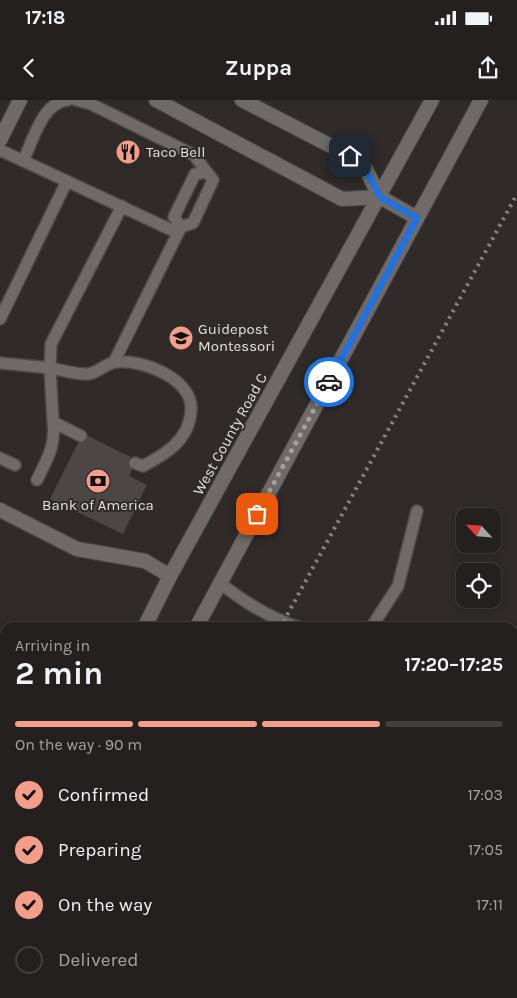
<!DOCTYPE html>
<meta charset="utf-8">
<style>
:root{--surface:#24201f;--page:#302d2c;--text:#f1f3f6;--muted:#a3a3a4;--line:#413e3d;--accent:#f49e89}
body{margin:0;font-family:Karla,sans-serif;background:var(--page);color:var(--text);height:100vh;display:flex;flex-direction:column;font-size:19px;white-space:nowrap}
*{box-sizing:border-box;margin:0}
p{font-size:16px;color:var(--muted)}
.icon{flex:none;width:28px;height:28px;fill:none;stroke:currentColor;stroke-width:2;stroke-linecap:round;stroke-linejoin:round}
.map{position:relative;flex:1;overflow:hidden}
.details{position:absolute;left:0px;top:522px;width:518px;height:376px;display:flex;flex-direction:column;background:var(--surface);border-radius:15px 15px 0 0;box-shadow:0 2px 8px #0003,0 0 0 1px var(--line)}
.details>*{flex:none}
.needle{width:32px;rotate:296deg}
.fabs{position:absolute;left:456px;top:408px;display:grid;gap:10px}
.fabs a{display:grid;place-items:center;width:45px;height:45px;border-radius:10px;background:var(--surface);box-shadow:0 2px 8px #0003,0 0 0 1px var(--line);font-size:25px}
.pin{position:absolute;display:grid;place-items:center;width:42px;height:42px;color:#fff;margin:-21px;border-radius:10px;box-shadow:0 2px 8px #0006}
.courier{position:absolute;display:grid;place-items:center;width:50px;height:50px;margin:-25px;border:4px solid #1a73e8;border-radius:50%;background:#fff;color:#222;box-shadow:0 1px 6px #0007}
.summary em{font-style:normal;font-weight:700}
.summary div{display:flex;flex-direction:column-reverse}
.summary{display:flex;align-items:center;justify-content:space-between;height:85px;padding:0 15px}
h1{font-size:32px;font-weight:700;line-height:38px}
.bar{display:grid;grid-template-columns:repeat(4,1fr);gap:8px 5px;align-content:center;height:60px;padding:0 15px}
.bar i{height:6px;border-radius:4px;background:var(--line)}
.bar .active{background:var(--accent)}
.bar p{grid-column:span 4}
ol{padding:0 15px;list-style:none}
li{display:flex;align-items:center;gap:15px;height:55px}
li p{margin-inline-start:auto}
li .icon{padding:5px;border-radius:50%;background:var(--accent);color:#111;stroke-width:4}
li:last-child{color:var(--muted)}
li i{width:28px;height:28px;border:2px solid var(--line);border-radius:50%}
.status{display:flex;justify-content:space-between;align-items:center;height:35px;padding:0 25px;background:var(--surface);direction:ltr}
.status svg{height:14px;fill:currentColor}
header{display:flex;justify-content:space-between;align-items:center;height:65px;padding:0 15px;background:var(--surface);font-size:22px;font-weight:700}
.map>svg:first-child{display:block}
</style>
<div class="status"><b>17:18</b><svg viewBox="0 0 49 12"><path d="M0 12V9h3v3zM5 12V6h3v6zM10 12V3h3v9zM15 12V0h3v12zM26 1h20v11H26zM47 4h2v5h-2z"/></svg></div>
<header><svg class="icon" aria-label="back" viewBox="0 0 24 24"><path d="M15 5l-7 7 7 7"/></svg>Zuppa<svg class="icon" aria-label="share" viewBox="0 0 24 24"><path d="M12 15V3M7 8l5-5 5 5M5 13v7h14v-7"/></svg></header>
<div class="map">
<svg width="517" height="898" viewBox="0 0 517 898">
<rect width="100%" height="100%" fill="#302b29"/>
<!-- water -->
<path fill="#2f0400" stroke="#654643" d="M 513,777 L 517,779 L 517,898 L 365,896 L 291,898 L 271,894 L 512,894 Z"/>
<!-- building -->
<path fill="#4c4644" d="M 88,336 L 131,357 L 128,361 L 132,370 L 129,376 L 147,385 L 123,434 L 50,399 L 78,343 L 85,342 Z"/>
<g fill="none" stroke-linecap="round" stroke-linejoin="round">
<defs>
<path id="service" d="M 76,0 L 91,4 L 194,55 L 213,80 L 193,123 L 181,127 L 174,117 L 195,74 L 206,72
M 0,50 L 178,133 L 181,127
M 23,61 C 33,41 42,2 68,0
M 122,106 L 51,244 L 50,268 C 62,270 77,275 88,274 C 98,273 106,263 116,262 C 142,259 194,279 191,311 C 189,340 166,354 143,366 L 135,363
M 0,219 L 67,81
M 114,262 L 178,133
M 0,263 L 50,268 L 53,322 L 81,336
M 0,358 L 15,365
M 37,380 C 47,359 56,346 53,322
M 220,483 C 244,502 271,519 301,528
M 371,528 L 398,486 L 417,411
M 0,549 L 5,554
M 0,602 L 5,604"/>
<path id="minor" d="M 156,0 L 342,99 L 380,97
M 242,0 L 362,62 L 380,97 L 417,118
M 0,40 L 20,0
M 0,410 L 77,449 L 145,461 L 170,476"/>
<path id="secondary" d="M 144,528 L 170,476 L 432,0
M 196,528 L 481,0
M 0,802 L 5,793
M 0,885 L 5,875"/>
</defs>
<!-- service casing -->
<use href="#service" stroke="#4d4847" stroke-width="14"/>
<!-- minor casing -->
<use href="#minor" stroke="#4d4847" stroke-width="16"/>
<!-- secondary casing -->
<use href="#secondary" stroke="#4d4847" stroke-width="16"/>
<!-- service -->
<use href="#service" stroke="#6f6967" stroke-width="11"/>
<!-- minor -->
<use href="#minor" stroke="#6f6967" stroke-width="14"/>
<!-- secondary -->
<use href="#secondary" stroke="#6f6967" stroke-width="14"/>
<!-- rail -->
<path stroke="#888482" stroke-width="4" stroke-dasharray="2.5 5" stroke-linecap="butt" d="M 280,528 L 517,94
M 77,898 L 79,894"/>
</g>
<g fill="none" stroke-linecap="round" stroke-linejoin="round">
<!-- done -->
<path stroke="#a4a09f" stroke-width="5" stroke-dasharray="0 9" d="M 257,414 L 329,282"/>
<!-- route -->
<path stroke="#1a73e8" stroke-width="6" d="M 329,282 L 417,118 L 380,97 L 362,62 L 350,56"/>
</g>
<!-- icons -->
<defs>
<symbol id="restaurant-disc" viewBox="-11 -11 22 22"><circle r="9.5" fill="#f49e89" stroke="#302b29"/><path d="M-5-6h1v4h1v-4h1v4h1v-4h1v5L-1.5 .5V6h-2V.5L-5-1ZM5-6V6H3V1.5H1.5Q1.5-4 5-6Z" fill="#111"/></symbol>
<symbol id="school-disc" viewBox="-11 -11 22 22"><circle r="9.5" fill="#f49e89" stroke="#302b29"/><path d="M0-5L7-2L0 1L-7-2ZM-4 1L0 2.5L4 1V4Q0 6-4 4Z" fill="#111"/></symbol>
<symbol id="bank-disc" viewBox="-11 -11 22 22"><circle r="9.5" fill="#f49e89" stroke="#302b29"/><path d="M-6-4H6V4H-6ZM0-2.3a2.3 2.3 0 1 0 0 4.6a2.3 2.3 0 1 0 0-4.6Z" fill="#111"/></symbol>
</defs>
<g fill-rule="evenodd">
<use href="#restaurant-disc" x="114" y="38" width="28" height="28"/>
<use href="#school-disc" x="167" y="224" width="28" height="28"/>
<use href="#bank-disc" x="84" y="367" width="28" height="28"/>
</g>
<g text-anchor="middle" stroke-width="4" stroke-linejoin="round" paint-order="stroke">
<!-- poi labels -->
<g font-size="15" fill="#e2dfde" stroke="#302b29" text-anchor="start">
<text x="146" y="57">Taco Bell</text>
<text x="198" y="234">Guidepost<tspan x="198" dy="17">Montessori</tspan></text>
<text x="98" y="410" text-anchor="middle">Bank of America</text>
</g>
<!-- street labels -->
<g font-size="15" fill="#e2dfde" stroke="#302b29">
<text transform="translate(230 334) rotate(-61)" y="5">West County Road C</text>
</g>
</g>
</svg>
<div class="fabs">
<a><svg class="needle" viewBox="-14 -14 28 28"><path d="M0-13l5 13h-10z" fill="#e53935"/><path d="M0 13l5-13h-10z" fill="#a3a3a4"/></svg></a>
<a><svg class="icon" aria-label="locate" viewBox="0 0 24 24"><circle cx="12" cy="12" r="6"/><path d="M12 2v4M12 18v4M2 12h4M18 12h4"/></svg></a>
</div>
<div class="pin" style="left:257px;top:414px;background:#ea580c"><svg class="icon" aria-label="bag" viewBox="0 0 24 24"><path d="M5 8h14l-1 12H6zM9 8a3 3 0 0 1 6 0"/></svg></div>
<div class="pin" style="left:350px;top:56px;background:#1f2937"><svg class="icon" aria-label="home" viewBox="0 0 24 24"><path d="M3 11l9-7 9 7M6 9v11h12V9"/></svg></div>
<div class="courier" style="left:329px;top:282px"><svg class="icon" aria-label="car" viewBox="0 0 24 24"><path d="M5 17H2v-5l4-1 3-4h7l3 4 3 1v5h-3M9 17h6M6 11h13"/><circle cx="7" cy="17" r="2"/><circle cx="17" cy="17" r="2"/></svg></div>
<section class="details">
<div class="summary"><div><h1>2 min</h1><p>Arriving in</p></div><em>17:20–17:25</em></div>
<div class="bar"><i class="active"></i><i class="active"></i><i class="active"></i><i></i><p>On the way · 90 m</p></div>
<ol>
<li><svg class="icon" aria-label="check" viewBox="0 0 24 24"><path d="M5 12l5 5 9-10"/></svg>Confirmed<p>17:03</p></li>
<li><svg class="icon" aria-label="check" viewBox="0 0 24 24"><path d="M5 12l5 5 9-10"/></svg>Preparing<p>17:05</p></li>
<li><svg class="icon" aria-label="check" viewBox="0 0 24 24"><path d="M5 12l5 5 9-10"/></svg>On the way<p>17:11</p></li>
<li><i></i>Delivered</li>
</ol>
</section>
</div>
